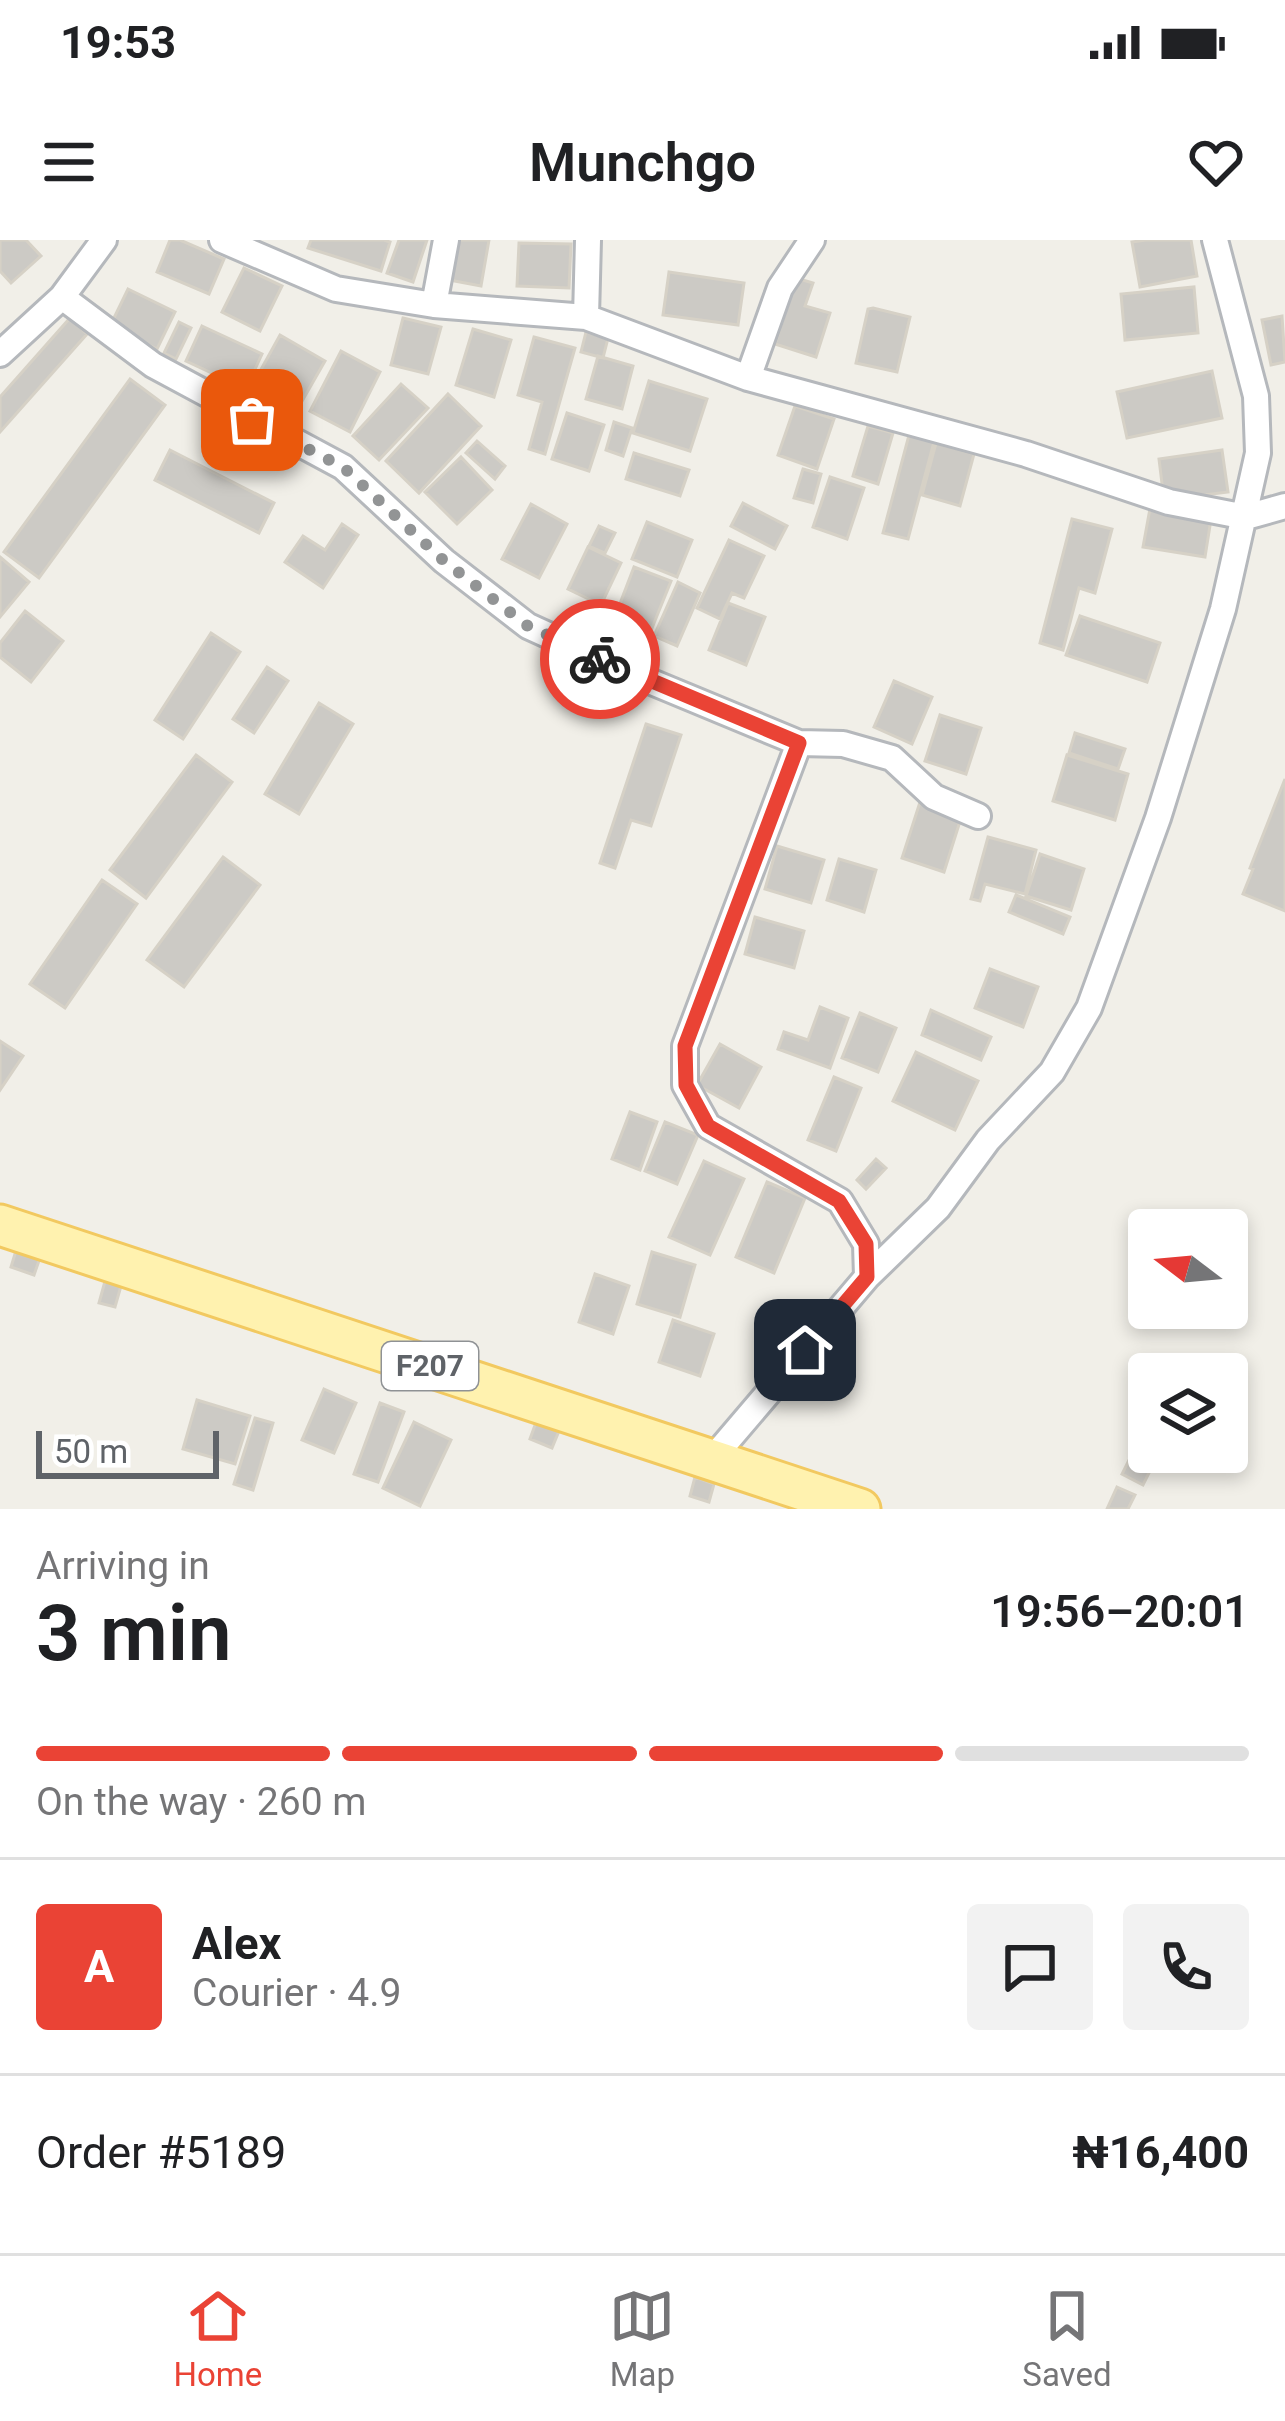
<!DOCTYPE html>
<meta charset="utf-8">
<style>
:root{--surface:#fff;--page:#f2f2f2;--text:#202124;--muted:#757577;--line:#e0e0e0;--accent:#ea4335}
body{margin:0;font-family:Roboto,sans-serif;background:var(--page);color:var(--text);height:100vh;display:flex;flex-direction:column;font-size:45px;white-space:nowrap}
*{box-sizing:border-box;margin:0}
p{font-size:39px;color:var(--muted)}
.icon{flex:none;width:66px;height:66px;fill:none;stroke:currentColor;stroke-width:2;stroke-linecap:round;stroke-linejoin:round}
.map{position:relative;height:1269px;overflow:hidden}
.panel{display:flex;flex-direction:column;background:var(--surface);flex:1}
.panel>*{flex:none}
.needle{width:78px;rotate:286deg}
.tools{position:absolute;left:1128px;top:969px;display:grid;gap:24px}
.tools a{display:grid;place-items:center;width:120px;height:120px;border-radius:12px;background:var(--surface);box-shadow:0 6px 18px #0003;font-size:60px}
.scale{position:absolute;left:36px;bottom:30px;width:183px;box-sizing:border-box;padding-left:12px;border:6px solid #5f6368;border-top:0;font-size:33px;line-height:42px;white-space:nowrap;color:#5f6368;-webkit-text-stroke:9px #fff;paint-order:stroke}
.pin{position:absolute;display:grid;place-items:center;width:102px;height:102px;color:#fff;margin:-51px;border-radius:24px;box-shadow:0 6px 18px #0006}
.courier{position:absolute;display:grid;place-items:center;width:120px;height:120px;margin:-60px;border:9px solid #ea4335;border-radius:50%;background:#fff;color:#222;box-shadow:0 3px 15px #0007}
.head em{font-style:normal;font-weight:600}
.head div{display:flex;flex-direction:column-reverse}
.head{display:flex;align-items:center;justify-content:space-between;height:204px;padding:0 36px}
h1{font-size:78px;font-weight:600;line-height:90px}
.bar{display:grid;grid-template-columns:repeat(4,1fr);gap:18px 12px;align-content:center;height:144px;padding:0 36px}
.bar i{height:15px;border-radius:9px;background:var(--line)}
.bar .active{background:var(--accent)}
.bar p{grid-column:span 4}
.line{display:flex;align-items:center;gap:30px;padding:0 36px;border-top:3px solid var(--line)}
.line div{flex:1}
.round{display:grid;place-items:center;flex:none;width:126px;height:126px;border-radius:12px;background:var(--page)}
.status{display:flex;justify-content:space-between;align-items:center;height:84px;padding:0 60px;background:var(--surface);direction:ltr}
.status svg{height:33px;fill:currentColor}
header{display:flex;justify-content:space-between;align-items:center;height:156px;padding:0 36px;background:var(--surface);font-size:54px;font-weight:600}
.menu{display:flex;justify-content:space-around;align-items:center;height:168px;border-top:3px solid var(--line);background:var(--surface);font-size:33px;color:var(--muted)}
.menu a{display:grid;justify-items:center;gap:6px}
.menu .active{color:var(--accent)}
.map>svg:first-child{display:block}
</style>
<div class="status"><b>19:53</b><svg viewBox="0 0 49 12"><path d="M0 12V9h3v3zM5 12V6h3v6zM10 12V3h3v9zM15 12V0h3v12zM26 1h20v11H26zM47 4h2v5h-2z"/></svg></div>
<header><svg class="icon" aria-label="menu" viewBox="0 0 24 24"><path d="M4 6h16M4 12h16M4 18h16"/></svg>Munchgo<svg class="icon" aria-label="heart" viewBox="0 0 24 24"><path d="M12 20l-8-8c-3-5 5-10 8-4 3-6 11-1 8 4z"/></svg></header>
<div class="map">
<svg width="1285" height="1269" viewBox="0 0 1285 1269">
<rect width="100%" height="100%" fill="#f1efe8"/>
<!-- building -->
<path fill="#cccac5" stroke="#d6d1c6" stroke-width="3" d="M 0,0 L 26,0 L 41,16 L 11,43 L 0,31 Z
M 170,0 L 180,0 L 224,19 L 209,54 L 157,32 Z
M 311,0 L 384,0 L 390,2 L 381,31 L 308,8 Z
M 399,0 L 427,0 L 413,42 L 387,33 Z
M 451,0 L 489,0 L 481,46 L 444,39 Z
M 1146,0 L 1191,0 L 1197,36 L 1140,47 L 1132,2 Z
M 519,3 L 571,4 L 569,48 L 517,46 Z
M 244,28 L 282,46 L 260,91 L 222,72 Z
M 669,32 L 744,43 L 738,85 L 663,75 Z
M 796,38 L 813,43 L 805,66 L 830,73 L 816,117 L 775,104 Z
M 1194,47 L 1198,93 L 1125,100 L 1121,54 Z
M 128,49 L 175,72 L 157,109 L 110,86 Z
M 873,68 L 910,77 L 897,132 L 856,123 L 868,69 Z
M 1282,76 L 1285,122 L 1271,125 L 1262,80 Z
M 70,78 L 87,94 L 0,192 L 0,157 Z
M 403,78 L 441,87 L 428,134 L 391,125 Z
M 179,82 L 191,88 L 176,119 L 164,113 Z
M 202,86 L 262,114 L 246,149 L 186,121 Z
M 473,89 L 511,100 L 494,157 L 456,145 Z
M 586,92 L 608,98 L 603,118 L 581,112 Z
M 280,95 L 325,121 L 297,170 L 253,144 Z
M 534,97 L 575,108 L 545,214 L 529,209 L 542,162 L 518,155 Z
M 341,111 L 380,132 L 350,192 L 310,171 Z
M 598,116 L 633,126 L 622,169 L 586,159 Z
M 1212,131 L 1222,178 L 1127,198 L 1117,152 Z
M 130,139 L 165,165 L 39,338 L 4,312 Z
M 649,141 L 707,159 L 690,211 L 633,193 Z
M 401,144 L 428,168 L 379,220 L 353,196 Z
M 448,154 L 481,186 L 419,253 L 386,221 Z
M 795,166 L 834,179 L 817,229 L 778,215 Z
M 567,173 L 604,185 L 589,231 L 552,219 Z
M 614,182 L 632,188 L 623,216 L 606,210 Z
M 868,186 L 893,193 L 878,244 L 853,236 Z
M 909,195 L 934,202 L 908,299 L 883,293 Z
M 477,201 L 505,226 L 495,239 L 466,213 Z
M 936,203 L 974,214 L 960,266 L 922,255 Z
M 170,210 L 274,263 L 259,293 L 155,240 Z
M 1222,210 L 1228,252 L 1164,260 L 1159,219 Z
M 634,213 L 689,230 L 680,256 L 626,239 Z
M 461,217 L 492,250 L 457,284 L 425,252 Z
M 803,229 L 821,234 L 813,263 L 794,258 Z
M 830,237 L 864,248 L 847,299 L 813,287 Z
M 743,263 L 787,286 L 775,309 L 731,286 Z
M 1151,263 L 1212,273 L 1205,317 L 1143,307 Z
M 531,264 L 567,284 L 539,338 L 502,319 Z
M 1072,279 L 1112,289 L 1095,353 L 1079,348 L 1063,410 L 1040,403 Z
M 647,282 L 692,300 L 677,337 L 632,319 Z
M 342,284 L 358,295 L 323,348 L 285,322 L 303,296 L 325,310 Z
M 599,286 L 615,293 L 605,313 L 589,306 Z
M 729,300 L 764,316 L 744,358 L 732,353 L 720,379 L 697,368 Z
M 588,307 L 621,323 L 601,365 L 568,349 Z
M 0,317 L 29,342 L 0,377 Z
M 634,327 L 671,341 L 652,388 L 616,374 Z
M 678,342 L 700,353 L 677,406 L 654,396 Z
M 728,363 L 765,377 L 746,425 L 709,410 Z
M 25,371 L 63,401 L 31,442 L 0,417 L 0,403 Z
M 1080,376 L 1160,403 L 1147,442 L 1066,415 Z
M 211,393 L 240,412 L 183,499 L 155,480 Z
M 267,427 L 288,441 L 254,493 L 233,479 Z
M 894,441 L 932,457 L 912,504 L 874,487 Z
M 319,463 L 353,484 L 299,574 L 265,554 Z
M 940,475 L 981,488 L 966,534 L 925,521 Z
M 646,484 L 681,495 L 651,586 L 631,580 L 615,628 L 600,623 Z
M 1075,493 L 1125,509 L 1118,529 L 1069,513 Z
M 196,515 L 232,542 L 146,658 L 110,630 Z
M 1067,515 L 1128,534 L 1115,580 L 1053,561 Z
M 1285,539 L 1285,671 L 1243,654 L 1253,629 L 1250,628 Z
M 920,562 L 962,575 L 944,632 L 902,618 Z
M 988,597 L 1036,610 L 1025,654 L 985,644 L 980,661 L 971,659 Z
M 777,606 L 824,620 L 811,663 L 765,649 Z
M 1040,614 L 1084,629 L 1071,670 L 1026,656 Z
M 223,617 L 260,645 L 184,747 L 147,720 Z
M 839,619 L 876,630 L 864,672 L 827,660 Z
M 102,640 L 137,664 L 65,768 L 30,744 Z
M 1016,655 L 1070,677 L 1063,694 L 1009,672 Z
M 755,677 L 804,691 L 794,728 L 745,714 Z
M 990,729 L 1038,747 L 1023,787 L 975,768 Z
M 820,767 L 848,778 L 830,828 L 778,809 L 784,792 L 808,800 Z
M 931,770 L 991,797 L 981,820 L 922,795 Z
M 860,773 L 896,788 L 878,832 L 842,818 Z
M 0,801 L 23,816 L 0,850 Z
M 720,804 L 761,827 L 739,868 L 697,845 Z
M 916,812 L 978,841 L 955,890 L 893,861 Z
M 834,837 L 861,848 L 836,911 L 808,900 Z
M 630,872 L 657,882 L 640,930 L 612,919 Z
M 665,882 L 698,895 L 677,944 L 645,931 Z
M 876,919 L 886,928 L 866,949 L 857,940 Z
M 704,921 L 744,939 L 710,1015 L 669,997 Z
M 767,942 L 805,958 L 774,1033 L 736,1017 Z
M 18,1004 L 42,1012 L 34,1035 L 11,1027 Z
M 652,1012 L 695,1025 L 680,1077 L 637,1064 Z
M 107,1034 L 123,1039 L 115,1067 L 99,1063 Z
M 595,1034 L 629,1046 L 613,1094 L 579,1082 Z
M 673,1080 L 714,1094 L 700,1136 L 659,1122 Z
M 324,1149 L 356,1163 L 334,1213 L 302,1200 Z
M 197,1160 L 250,1176 L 235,1224 L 183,1209 Z
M 380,1163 L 404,1172 L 378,1242 L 354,1234 Z
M 538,1177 L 561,1186 L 552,1208 L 530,1199 Z
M 255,1178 L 273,1183 L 253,1250 L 234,1244 Z
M 414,1182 L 451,1200 L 420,1266 L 383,1248 Z
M 1131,1216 L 1152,1227 L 1143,1245 L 1122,1234 Z
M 695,1237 L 714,1244 L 709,1262 L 690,1256 Z
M 1117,1247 L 1135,1255 L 1128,1269 L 1107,1269 Z"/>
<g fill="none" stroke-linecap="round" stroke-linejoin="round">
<defs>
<path id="minor" d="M 222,0 L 336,49 L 434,65 L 586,77 L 748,138 L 1026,214 L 1169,262 L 1246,277 L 1285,266
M 62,57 L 153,125 L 343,227 L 444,321 L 528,386 L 642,438 L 799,503 L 843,504 L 892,518 L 934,557 L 978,576
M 434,65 L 446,0
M 586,77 L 588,0
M 0,114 L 62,57 L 104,0
M 748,138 L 780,48 L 812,0
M 799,503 L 685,806 L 685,845 L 708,886 L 840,961 L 866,1004 L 867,1037
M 712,1219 L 867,1037 L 938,968 L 988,900 L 1052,832 L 1089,768 L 1158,578 L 1223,369 L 1258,213 L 1256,156 L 1215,0"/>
<path id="primary" d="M 0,985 L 860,1269"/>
</defs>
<!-- minor casing -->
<use href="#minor" stroke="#b5b8bc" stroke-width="30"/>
<!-- primary casing -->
<use href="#primary" stroke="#f2c960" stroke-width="45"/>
<!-- minor -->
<use href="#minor" stroke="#fff" stroke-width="24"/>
<!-- primary -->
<use href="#primary" stroke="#fff2af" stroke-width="39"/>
</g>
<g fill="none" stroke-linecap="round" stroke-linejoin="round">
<!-- done -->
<path stroke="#929495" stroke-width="12" stroke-dasharray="0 21.6" d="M 252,180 L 343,227 L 444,321 L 528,386 L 600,419"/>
<!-- route -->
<path stroke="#ea4335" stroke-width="15" d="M 600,419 L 799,503 L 685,806 L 686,845 L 708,886 L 839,961 L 866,1004 L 867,1037 L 805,1110"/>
</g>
<g text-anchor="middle" stroke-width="9" stroke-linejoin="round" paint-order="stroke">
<!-- shield labels -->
<rect fill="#fff" stroke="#8f9295" stroke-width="3" x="382" y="1102" width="96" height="48" rx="9"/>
<g font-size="30" font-weight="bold" fill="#5f6368">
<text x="430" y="1136">F207</text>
</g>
</g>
</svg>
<div class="tools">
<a><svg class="needle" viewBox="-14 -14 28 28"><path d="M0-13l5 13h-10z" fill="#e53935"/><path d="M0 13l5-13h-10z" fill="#757577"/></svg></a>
<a><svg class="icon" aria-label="layers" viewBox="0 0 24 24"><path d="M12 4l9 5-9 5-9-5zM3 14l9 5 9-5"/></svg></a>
</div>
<div class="scale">50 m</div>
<div class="pin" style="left:252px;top:180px;background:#ea580c"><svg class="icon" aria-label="bag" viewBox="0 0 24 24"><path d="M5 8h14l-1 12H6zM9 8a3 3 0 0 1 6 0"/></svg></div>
<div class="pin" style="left:805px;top:1110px;background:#1f2937"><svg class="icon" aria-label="home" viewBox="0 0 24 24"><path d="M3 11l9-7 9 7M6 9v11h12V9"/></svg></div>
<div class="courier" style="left:600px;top:419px"><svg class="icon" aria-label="bike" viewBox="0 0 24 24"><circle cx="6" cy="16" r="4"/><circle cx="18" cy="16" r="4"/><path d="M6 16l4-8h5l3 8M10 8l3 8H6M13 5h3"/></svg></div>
</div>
<section class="panel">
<div class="head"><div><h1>3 min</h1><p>Arriving in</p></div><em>19:56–20:01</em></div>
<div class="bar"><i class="active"></i><i class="active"></i><i class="active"></i><i></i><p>On the way · 260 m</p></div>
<div class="line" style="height:216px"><b class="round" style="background:var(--accent);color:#fff">A</b><div><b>Alex</b><p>Courier · 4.9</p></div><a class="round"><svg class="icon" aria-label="chat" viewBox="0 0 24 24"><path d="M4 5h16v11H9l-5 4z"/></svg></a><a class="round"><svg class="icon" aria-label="phone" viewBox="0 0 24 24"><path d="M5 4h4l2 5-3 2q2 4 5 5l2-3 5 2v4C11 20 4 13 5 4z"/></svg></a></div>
<div class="line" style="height:156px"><div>Order #5189</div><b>₦16,400</b></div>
</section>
<nav class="menu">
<a class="active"><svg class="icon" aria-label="home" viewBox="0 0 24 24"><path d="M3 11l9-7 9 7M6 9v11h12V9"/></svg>Home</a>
<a><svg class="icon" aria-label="map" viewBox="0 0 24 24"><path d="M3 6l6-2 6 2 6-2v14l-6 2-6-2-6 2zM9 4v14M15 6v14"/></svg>Map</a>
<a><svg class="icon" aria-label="saved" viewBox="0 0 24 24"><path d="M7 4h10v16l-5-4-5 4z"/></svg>Saved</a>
</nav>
